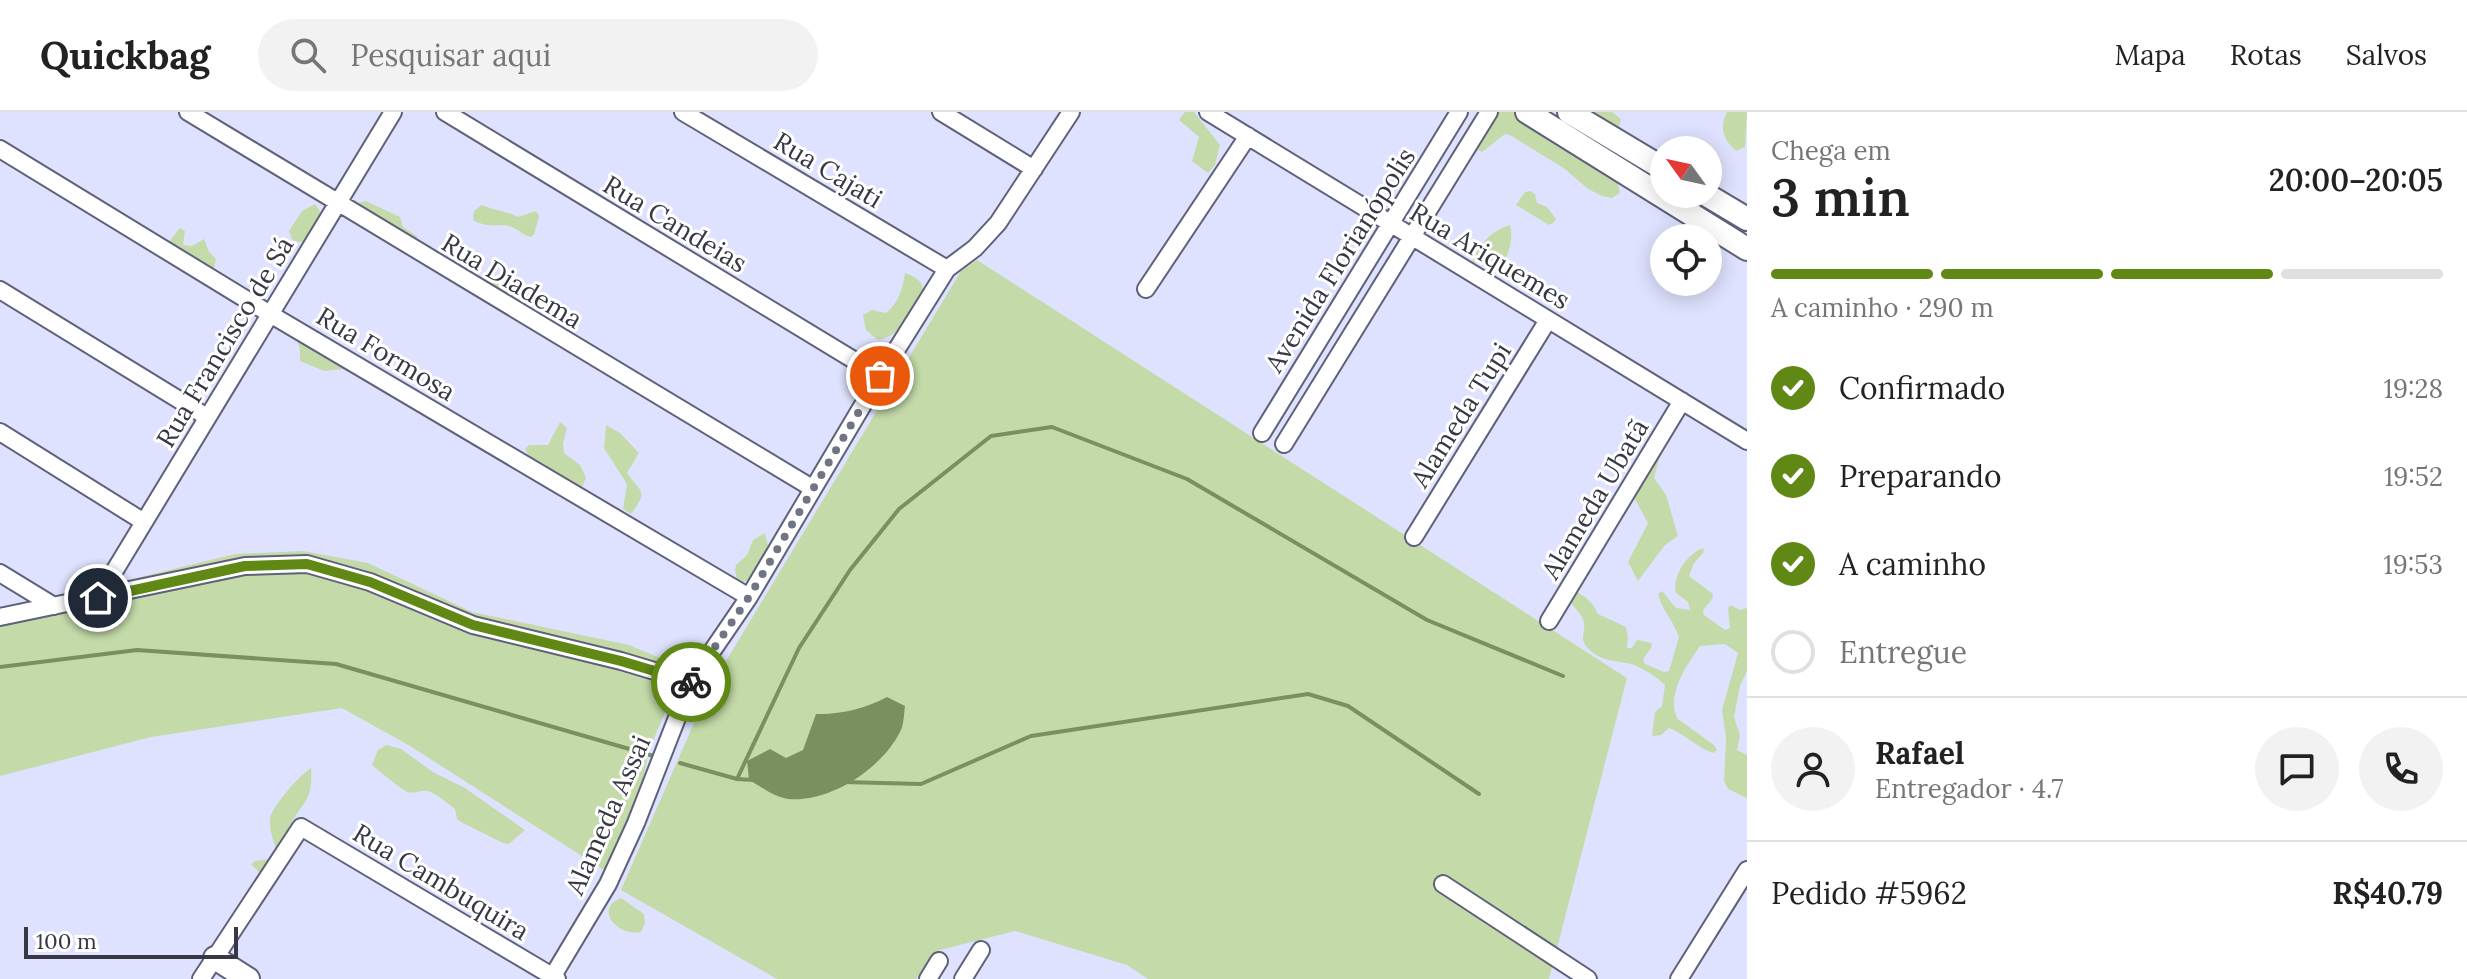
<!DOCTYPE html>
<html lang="pt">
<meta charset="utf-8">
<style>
:root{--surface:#fff;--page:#f2f2f2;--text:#222;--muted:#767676;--line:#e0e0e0;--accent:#5f8814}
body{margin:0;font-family:Lora,serif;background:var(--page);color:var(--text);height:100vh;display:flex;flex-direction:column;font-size:30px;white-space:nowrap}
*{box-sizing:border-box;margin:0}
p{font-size:26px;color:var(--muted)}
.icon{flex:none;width:44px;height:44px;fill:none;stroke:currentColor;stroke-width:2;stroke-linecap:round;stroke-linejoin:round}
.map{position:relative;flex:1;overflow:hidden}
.panel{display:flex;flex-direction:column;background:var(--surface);width:720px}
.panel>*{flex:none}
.needle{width:52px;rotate:303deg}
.buttons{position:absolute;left:1650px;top:24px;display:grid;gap:16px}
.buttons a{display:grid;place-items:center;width:72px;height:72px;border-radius:50%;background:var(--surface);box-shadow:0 4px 20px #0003;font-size:40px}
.scale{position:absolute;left:24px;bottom:20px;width:214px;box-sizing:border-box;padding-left:8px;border:4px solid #373844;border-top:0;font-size:22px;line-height:28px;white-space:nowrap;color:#373844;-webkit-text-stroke:6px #fff;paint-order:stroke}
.pin{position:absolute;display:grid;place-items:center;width:68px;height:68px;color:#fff;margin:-34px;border:4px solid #fff;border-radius:50%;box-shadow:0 2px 8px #0007}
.courier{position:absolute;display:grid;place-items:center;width:80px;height:80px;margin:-40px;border:6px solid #5f8814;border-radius:50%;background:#fff;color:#222;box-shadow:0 2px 10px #0007}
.head em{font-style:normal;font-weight:600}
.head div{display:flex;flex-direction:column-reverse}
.head{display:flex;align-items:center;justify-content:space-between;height:136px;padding:0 24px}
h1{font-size:52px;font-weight:600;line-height:60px}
.bar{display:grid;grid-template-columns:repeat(4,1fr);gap:12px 8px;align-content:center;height:96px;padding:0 24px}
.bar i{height:10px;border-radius:6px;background:var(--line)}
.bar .selected{background:var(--accent)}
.bar p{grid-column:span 4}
.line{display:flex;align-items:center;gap:20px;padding:0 24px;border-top:2px solid var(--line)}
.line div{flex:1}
.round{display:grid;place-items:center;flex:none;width:84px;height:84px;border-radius:42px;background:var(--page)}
ol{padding:0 24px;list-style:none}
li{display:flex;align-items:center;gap:24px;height:88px}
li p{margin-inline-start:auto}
li .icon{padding:8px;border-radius:50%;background:var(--accent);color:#fff;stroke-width:4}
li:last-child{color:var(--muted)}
li i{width:44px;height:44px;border:4px solid var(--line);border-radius:50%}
header{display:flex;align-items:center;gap:48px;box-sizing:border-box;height:112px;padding:0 40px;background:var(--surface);border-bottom:2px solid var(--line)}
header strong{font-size:38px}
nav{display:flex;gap:44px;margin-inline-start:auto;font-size:28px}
.search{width:560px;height:72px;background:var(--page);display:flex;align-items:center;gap:20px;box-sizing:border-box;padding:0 28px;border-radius:44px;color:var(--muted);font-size:30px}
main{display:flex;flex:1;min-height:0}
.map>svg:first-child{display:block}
</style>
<header>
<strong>Quickbag</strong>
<div class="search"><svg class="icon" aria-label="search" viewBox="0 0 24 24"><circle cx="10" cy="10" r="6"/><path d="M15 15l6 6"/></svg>Pesquisar aqui</div>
<nav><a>Mapa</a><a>Rotas</a><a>Salvos</a></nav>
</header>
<main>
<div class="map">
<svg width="1747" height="867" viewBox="0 0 1747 867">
<rect width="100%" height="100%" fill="#dee2fe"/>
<!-- green -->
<path fill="#c4dba9" d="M 1185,0 L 1194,0 L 1220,33 L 1215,53 L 1208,61 L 1192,49 L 1199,25 L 1179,8 Z
M 1497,0 L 1517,0 L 1617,68 L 1620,81 L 1612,86 L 1602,84 L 1588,77 L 1565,57 L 1510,23 L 1505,22 L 1482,40 L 1474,36 Z
M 1579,0 L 1612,0 L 1621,7 L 1618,21 Z
M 1727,0 L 1747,0 L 1745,35 L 1736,39 C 1723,27 1719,17 1727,0 Z
M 1530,79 L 1535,82 L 1537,91 L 1547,95 L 1556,107 L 1553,111 L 1549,113 L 1516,93 L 1525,80 Z
M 366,89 L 400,105 L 403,115 L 417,124 L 417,129 L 355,92 Z
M 315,92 L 324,105 L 308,131 L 293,129 L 289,119 L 302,99 Z
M 482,93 C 495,99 504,98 518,105 L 536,99 L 539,104 L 534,123 L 530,125 C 523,123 519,118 512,115 C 501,110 491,118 473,108 L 474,99 Z
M 1510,113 C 1514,128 1508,152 1493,160 L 1482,151 L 1472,150 C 1479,132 1492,118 1510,113 Z
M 180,116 L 185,119 L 183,133 L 192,134 L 204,127 L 209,140 L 216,147 L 214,156 L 209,157 L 168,131 Z
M 977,148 L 1627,566 L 1549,867 L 1148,867 L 1127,853 L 1015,819 L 940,838 L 916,867 L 777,867 L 621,778 L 708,579 L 961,159 Z
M 905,161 C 913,164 923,168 923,178 C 924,198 896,226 878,228 L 866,218 L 863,203 L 872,198 L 886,201 C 898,192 903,176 905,161 Z
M 489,163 L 511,176 L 519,188 L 517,192 L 485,173 L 485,166 Z
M 296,226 L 324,244 L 355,258 L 357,263 L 343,257 L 324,259 L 300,249 L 300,237 Z
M 560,310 L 567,316 L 563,331 L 564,341 L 580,353 L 586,366 L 581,377 L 560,367 L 544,352 L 532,349 L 525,337 L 529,333 L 548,333 Z
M 606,313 L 620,321 L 639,341 L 627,361 C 641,381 649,378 631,402 L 623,397 L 627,372 L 604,336 Z
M 1665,325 L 1654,366 L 1666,383 L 1678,424 L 1665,433 L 1638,469 L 1628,450 L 1648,411 L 1632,382 Z
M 765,421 L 769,439 L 753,466 L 741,471 L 737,468 L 735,458 L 736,453 L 747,443 L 753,428 Z
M 1703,436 L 1704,440 L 1694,451 L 1689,464 L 1713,482 L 1712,487 L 1703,498 L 1704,503 L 1725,518 L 1730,516 L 1728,496 L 1731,493 L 1740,498 L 1747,496 L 1747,559 L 1740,574 L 1734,605 L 1740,623 L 1737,638 L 1747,643 L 1747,686 L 1728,677 L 1724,669 L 1726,626 L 1722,598 L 1738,541 L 1725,532 L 1700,534 C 1687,553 1665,584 1678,607 L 1714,633 L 1717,638 L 1714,641 C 1700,638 1685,622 1669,616 L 1661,623 L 1652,624 L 1655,600 L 1662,594 L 1665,573 C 1657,565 1637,552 1626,551 C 1612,549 1596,547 1586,534 C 1576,520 1597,515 1569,490 L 1574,478 C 1586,485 1592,489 1598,502 L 1626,515 L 1628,526 L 1627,536 L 1632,536 L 1637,528 L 1652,531 L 1651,536 L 1643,547 L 1645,552 L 1664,560 L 1669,559 L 1679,525 C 1674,509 1662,499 1658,482 L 1662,479 L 1676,496 L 1690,498 L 1688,490 L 1676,481 C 1672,464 1687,442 1703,436 Z
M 303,439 L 368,451 L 472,500 L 629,533 L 684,556 L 649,638 L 639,687 L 607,760 L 410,634 L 342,596 L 151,625 L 0,664 L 0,499 L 235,442 Z
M 386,633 L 401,637 L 433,660 L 465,676 L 525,718 L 509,732 L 503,731 L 461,710 L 457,707 L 455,697 C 448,692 436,681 428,679 C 421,678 415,682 408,680 C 402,678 378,658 372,653 L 378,638 Z
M 311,656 C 313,690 303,688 290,714 C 282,731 272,746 261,762 L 251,752 L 255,749 L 270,747 L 276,739 C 274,728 269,719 270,707 C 271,695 301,662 311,656 Z
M 621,786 L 644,802 L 645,811 L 641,820 C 618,825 593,797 621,786 Z"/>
<!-- water -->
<path fill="#7a9060" d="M 887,585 L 905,594 C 904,601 904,611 901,618 C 883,656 830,691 788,687 C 774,685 760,674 749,668 L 747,649 L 770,637 L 786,646 L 803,638 L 816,602 C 839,603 867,596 887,585 Z"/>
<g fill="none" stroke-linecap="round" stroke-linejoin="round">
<!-- stream -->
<path stroke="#7a9060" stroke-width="4" d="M 0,555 L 137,538 L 336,552 L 657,645
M 680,651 L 737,667 L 754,668
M 737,667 L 799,536 L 850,458 L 899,397 L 991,324 L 1052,315 L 1187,367 L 1427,508 L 1563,564
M 843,670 L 921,672 L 1031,624 L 1308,582 L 1348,594 L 1479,682"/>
<defs>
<path id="street" d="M 188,0 L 812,376
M 445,0 L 880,264
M 683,0 L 947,157
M 941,0 L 1034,57
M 1208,0 L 1747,329
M 0,37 L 270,202 L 749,485
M 1146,177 L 1248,24
M 0,178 L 207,305
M 0,320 L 144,410
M 1262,321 L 1459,0
M 1284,332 L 1489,0
M 1414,425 L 1548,208
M 0,461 L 54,494
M 98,486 L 393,0
M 0,505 L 245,454 L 307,452 L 370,470 L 473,513 L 621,549 L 691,570
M 1549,509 L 1682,289
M 1443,772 L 1588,867
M 201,867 L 301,715 L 557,867
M 551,867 L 608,772 L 636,711 L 691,570 L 749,485 L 880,264 L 947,157 L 975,136 L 998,111 L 1071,0
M 928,867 L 939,849
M 963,867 L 981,838
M 1679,867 L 1747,758"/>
<path id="secondary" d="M 1527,0 L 1747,137
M 1569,0 L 1664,57
M 1705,82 L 1747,107
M 215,846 L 248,867"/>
</defs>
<!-- street casing -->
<use href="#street" stroke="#5e617a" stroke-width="20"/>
<!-- secondary casing -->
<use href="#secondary" stroke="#5e617a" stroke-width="26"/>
<!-- street -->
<use href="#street" stroke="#fff" stroke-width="16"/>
<!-- secondary -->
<use href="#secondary" stroke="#fff" stroke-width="22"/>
</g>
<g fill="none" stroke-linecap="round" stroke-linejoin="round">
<!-- done -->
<path stroke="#717485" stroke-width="8" stroke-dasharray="0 14.4" d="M 691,570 L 749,485 L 880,264"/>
<!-- route -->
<path stroke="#5f8814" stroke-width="10" d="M 98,486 L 245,454 L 307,452 L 370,470 L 473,513 L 621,549 L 691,570"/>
</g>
<g text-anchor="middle" stroke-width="6" stroke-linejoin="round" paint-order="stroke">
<!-- street labels -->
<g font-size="26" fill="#373844" stroke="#fff">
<text transform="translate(828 58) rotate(31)" y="9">Rua Cajati</text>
<text transform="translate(675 112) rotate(31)" y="9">Rua Candeias</text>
<text transform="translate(1490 144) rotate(31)" y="9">Rua Ariquemes</text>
<text transform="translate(1340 148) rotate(-58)" y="9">Avenida Florianópolis</text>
<text transform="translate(512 169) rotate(31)" y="9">Rua Diadema</text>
<text transform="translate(225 230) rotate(-59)" y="9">Rua Francisco de Sá</text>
<text transform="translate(386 242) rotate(31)" y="9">Rua Formosa</text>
<text transform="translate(1461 303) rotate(-58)" y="9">Alameda Tupi</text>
<text transform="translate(1595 387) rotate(-59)" y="9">Alameda Ubatã</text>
<text transform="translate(608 703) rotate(-66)" y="9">Alameda Assai</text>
<text transform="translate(441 770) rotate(31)" y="9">Rua Cambuquira</text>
</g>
</g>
</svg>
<div class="buttons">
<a><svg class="needle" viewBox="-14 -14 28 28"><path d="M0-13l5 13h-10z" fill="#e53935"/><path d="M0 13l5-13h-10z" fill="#767676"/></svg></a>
<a><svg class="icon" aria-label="locate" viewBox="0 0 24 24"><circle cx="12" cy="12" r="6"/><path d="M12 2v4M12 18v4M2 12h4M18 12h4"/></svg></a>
</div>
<div class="scale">100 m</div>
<div class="pin" style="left:880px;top:264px;background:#ea580c"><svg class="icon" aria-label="bag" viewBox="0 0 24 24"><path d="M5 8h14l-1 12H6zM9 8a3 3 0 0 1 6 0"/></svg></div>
<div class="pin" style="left:98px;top:486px;background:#1f2937"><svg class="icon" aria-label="home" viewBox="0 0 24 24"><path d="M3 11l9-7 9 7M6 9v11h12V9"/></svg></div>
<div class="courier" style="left:691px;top:570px"><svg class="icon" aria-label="bike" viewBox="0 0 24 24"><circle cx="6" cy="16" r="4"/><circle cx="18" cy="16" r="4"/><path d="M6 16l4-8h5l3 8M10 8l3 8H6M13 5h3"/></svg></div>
</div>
<section class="panel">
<div class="head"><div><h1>3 min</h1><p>Chega em</p></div><em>20:00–20:05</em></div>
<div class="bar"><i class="selected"></i><i class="selected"></i><i class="selected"></i><i></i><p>A caminho · 290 m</p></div>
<ol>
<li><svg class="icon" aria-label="check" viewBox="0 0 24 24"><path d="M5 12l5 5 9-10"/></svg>Confirmado<p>19:28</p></li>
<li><svg class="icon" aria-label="check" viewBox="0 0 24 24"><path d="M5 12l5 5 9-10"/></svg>Preparando<p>19:52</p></li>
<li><svg class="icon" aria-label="check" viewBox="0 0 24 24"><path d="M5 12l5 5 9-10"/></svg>A caminho<p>19:53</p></li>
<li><i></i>Entregue</li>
</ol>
<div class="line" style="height:144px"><a class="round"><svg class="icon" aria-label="person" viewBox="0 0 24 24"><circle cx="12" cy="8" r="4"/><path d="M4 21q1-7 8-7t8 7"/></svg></a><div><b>Rafael</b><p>Entregador · 4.7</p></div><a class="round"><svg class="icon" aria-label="chat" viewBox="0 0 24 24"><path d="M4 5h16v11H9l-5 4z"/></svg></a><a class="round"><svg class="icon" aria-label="phone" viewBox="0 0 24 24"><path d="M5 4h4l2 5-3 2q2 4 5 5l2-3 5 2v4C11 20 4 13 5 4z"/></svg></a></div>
<div class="line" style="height:104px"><div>Pedido #5962</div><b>R$40.79</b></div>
</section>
</main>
